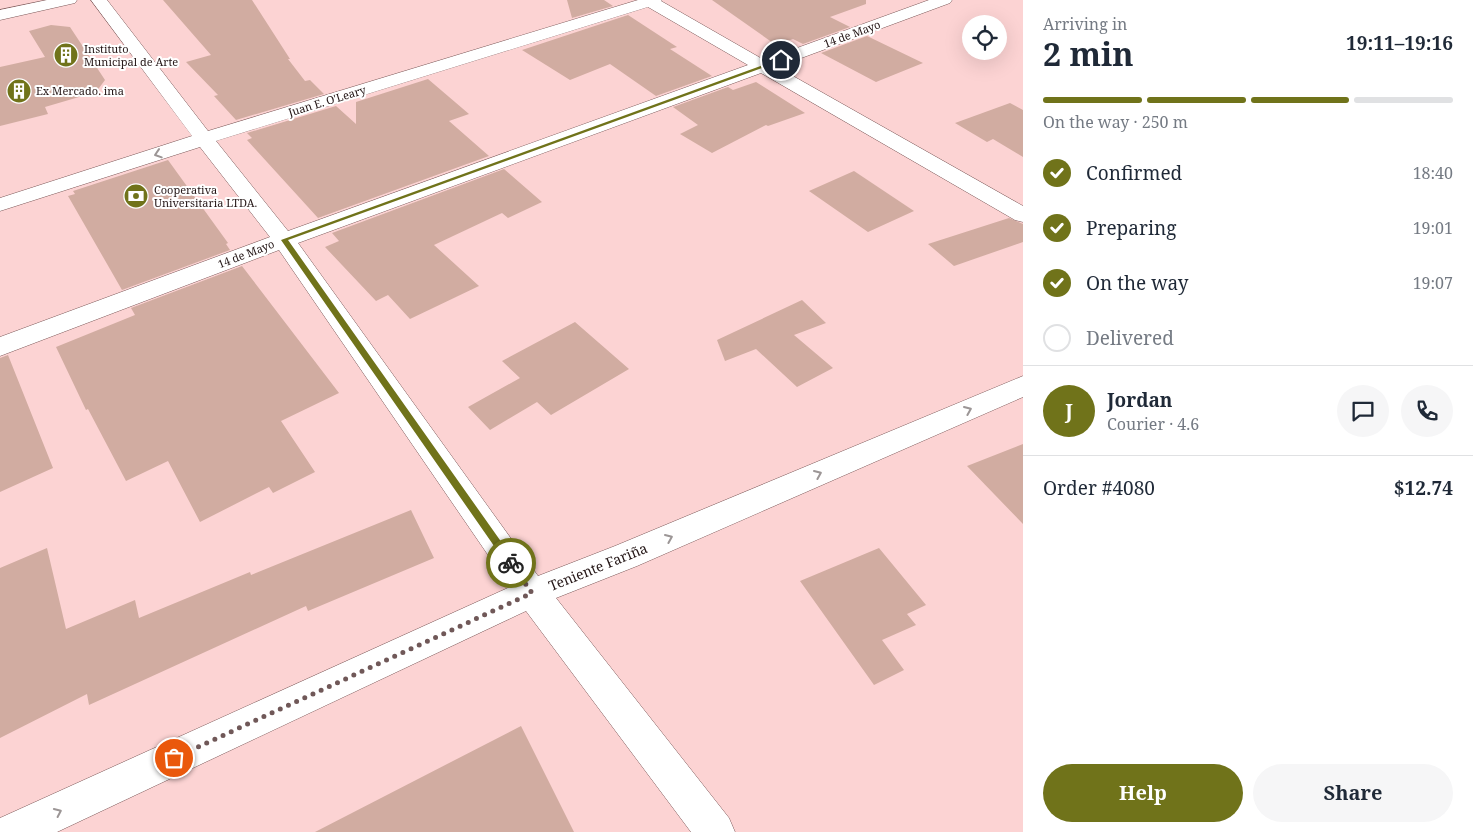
<!DOCTYPE html>
<meta charset="utf-8">
<style>
:root{--surface:#fff;--page:#f6f6f7;--text:#1f2937;--muted:#747a83;--line:#e0e1e3;--accent:#70731a}
body{margin:0;font-family:"Noto Serif",serif;background:var(--page);color:var(--text);height:100vh;display:flex;flex-direction:column;font-size:19px;white-space:nowrap}
*{box-sizing:border-box;margin:0}
p{font-size:16px;color:var(--muted)}
.icon{flex:none;width:28px;height:28px;fill:none;stroke:currentColor;stroke-width:2;stroke-linecap:round;stroke-linejoin:round}
.map{position:relative;flex:1;overflow:hidden}
.side{display:flex;flex-direction:column;background:var(--surface);width:450px}
.side>*{flex:none}
.tools{position:absolute;left:962px;top:15px;display:grid;gap:10px}
.tools a{display:grid;place-items:center;width:45px;height:45px;border-radius:50%;background:var(--surface);box-shadow:0 5px 20px #0002;font-size:25px}
.pin{position:absolute;display:grid;place-items:center;width:42px;height:42px;color:#fff;margin:-21px;border:2px solid #fff;border-radius:50%;box-shadow:0 1px 5px #0007}
.courier{position:absolute;display:grid;place-items:center;width:50px;height:50px;margin:-25px;border:4px solid #70731a;border-radius:50%;background:#fff;color:#222;box-shadow:0 1px 6px #0007}
.overview em{font-style:normal;font-weight:700}
.overview div{display:flex;flex-direction:column-reverse}
.overview{display:flex;align-items:center;justify-content:space-between;height:85px;padding:0 20px}
h1{font-size:32px;font-weight:700;line-height:38px}
.bar{display:grid;grid-template-columns:repeat(4,1fr);gap:8px 5px;align-content:center;height:60px;padding:0 20px}
.bar i{height:6px;border-radius:4px;background:var(--line)}
.bar .current{background:var(--accent)}
.bar p{grid-column:span 4}
.line{display:flex;align-items:center;gap:12px;padding:0 20px;border-top:1px solid var(--line)}
.line div{flex:1}
.round{display:grid;place-items:center;flex:none;width:52px;height:52px;border-radius:26px;background:var(--page)}
ol{padding:0 20px;list-style:none}
li{display:flex;align-items:center;gap:15px;height:55px}
li p{margin-inline-start:auto}
li .icon{padding:5px;border-radius:50%;background:var(--accent);color:#fff;stroke-width:4}
li:last-child{color:var(--muted)}
li i{width:28px;height:28px;border:2px solid var(--line);border-radius:50%}
.cta{display:flex;gap:10px;margin-top:auto;padding:10px 20px}
.cta a{flex:1;height:58px;border-radius:30px;background:var(--accent);color:#fff;font-size:20px;font-weight:700;line-height:58px;text-align:center}
.cta a+a{background:var(--page);color:var(--text)}
main{display:flex;flex:1;min-height:0}
.map>svg:first-child{display:block}
</style>
<main>
<div class="map">
<svg width="1023" height="832" viewBox="0 0 1023 832">
<rect width="100%" height="100%" fill="#fcd3d3"/>
<!-- building -->
<path fill="#d1aca1" d="M 163,0 L 252,0 L 290,59 L 288,59 L 305,81 L 310,80 L 324,94 L 236,120 L 214,96 L 218,95 L 186,62 L 211,55 Z
M 567,0 L 604,0 L 613,6 L 572,18 Z
M 712,0 L 866,0 L 866,4 L 830,17 L 850,27 L 803,44 L 793,39 L 776,45 Z
M 628,15 L 677,47 L 670,49 L 712,76 L 656,96 L 610,64 L 570,80 L 522,50 Z
M 51,25 L 70,27 L 105,80 L 96,92 L 45,107 L 48,114 L 0,126 L 0,67 L 45,57 L 29,31 Z
M 867,36 L 923,63 L 876,82 L 821,53 Z
M 428,79 L 469,114 L 449,121 L 489,156 L 318,218 L 247,140 L 252,138 L 247,133 L 336,106 L 356,124 L 356,102 Z
M 756,82 L 805,113 L 768,126 L 766,125 L 712,153 L 680,134 L 698,125 L 673,107 L 728,87 L 733,90 Z
M 1010,103 L 1023,110 L 1023,157 L 993,139 L 987,142 L 955,123 Z
M 168,160 L 228,243 L 226,244 L 230,250 L 122,290 L 68,196 L 75,194 L 73,191 Z
M 504,169 L 542,202 L 508,218 L 502,213 L 434,245 L 479,286 L 410,319 L 388,295 L 376,301 L 325,247 L 339,241 L 332,233 Z
M 854,171 L 914,211 L 868,232 L 809,191 Z
M 1009,218 L 1023,224 L 1023,242 L 954,266 L 928,244 Z
M 242,266 L 339,393 L 281,421 L 315,472 L 273,493 L 269,487 L 200,522 L 168,461 L 126,481 L 88,409 L 86,410 L 56,347 L 135,315 L 131,308 Z
M 802,300 L 826,323 L 794,335 L 833,368 L 797,387 L 756,349 L 725,361 L 717,340 Z
M 575,322 L 629,369 L 551,415 L 537,402 L 490,430 L 468,407 L 520,378 L 502,361 Z
M 8,355 L 53,468 L 0,492 L 0,358 Z
M 1023,444 L 1023,524 L 967,466 Z
M 411,510 L 434,558 L 308,611 L 306,606 L 89,705 L 87,694 L 0,738 L 0,568 L 47,548 L 66,629 L 135,600 L 139,618 L 250,572 L 251,575 Z
M 879,548 L 926,605 L 907,614 L 916,625 L 882,640 L 904,670 L 874,685 L 800,581 Z
M 521,726 L 574,832 L 315,832 Z"/>
<g fill="none" stroke-linecap="round" stroke-linejoin="round">
<defs>
<path id="minor" d="M 47,0 L 77,0 L 75,3 L 0,20 L 0,10 Z
M 91,0 L 107,0 L 208,131 L 638,0 L 662,0 L 661,1 L 764,60 L 929,0 L 952,0 L 950,3 L 777,67 L 1023,206 L 1023,222 L 1015,220 L 761,73 L 298,243 L 538,576 L 615,546 L 1023,376 L 1023,397 L 637,566 L 556,598 L 729,818 L 735,832 L 691,832 L 526,611 L 57,832 L 0,832 L 0,818 L 510,587 L 279,250 L 0,356 L 0,337 L 270,237 L 200,147 L 0,211 L 0,198 L 192,136 ZM 648,7 L 748,65 L 288,231 L 216,141 Z"/>
</defs>
<!-- minor casing -->
<use href="#minor" stroke="#7b5858" stroke-width="1"/>
<!-- minor -->
<use href="#minor" fill="#fff" fill-rule="evenodd"/>
</g>
<!-- one-way arrows -->
<defs><path id="oneway-chevron" d="M-2-3.5L2.5 0L-2 3.5" fill="none" stroke-width="1.6" stroke-linecap="round" stroke-linejoin="round" transform="scale(1.25)"/></defs>
<g stroke="#9c9696">
<use href="#oneway-chevron" transform="translate(158 154) rotate(162)"/>
<use href="#oneway-chevron" transform="translate(968 410) rotate(-23)"/>
<use href="#oneway-chevron" transform="translate(818 474) rotate(-23)"/>
<use href="#oneway-chevron" transform="translate(669 538) rotate(-23)"/>
<use href="#oneway-chevron" transform="translate(58 812) rotate(-25)"/>
</g>
<!-- route -->
<path fill="#70731a" d="M 780,59 L 784,60 L 288,240 L 514,560 L 514,566 L 508,566 L 281,240 Z"/>
<g fill="none" stroke-linecap="round" stroke-linejoin="round">
<!-- done -->
<path stroke="#705858" stroke-width="5" stroke-dasharray="0 9" d="M 174,758 L 532,593 L 511,563"/>
</g>
<!-- icons -->
<defs>
<symbol id="building-disc" viewBox="-11 -11 22 22"><circle r="9.5" fill="#70731a" stroke="#fff"/><path d="M-4-6H4V6H1V3H-1V6H-4ZM-2.5-4.3h1.7v1.8h-1.7ZM.8-4.3h1.7v1.8H.8ZM-2.5-1h1.7V.8h-1.7ZM.8-1h1.7V.8H.8Z" fill="#fff"/></symbol>
<symbol id="bank-disc" viewBox="-11 -11 22 22"><circle r="9.5" fill="#70731a" stroke="#fff"/><path d="M-6-4H6V4H-6ZM0-2.3a2.3 2.3 0 1 0 0 4.6a2.3 2.3 0 1 0 0-4.6Z" fill="#fff"/></symbol>
</defs>
<g fill-rule="evenodd">
<use href="#building-disc" x="52" y="41" width="28" height="28"/>
<use href="#building-disc" x="5" y="77" width="28" height="28"/>
<use href="#bank-disc" x="122" y="182" width="28" height="28"/>
</g>
<g text-anchor="middle" stroke-width="4" stroke-linejoin="round" paint-order="stroke">
<!-- far-street labels -->
<g font-size="11" fill="#241616" stroke="#fff">
<text transform="translate(852 34) rotate(-20)" y="4">14 de Mayo</text>
<text transform="translate(327 101) rotate(-17)" y="4">Juan E. O'Leary</text>
<text transform="translate(246 254) rotate(-21)" y="4">14 de Mayo</text>
</g>
<!-- far-poi labels -->
<g font-size="11" fill="#241616" stroke="#fff" text-anchor="start">
<text x="84" y="53">Instituto<tspan x="84" dy="13">Municipal de Arte</tspan></text>
<text x="36" y="95">Ex Mercado. ima</text>
<text x="154" y="194">Cooperativa<tspan x="154" dy="13">Universitaria LTDA.</tspan></text>
</g>
<!-- street labels -->
<g font-size="14" fill="#241616" stroke="#fff">
<text transform="translate(598 567) rotate(-22)" y="5">Teniente Fariña</text>
</g>
</g>
</svg>
<div class="tools">
<a><svg class="icon" aria-label="locate" viewBox="0 0 24 24"><circle cx="12" cy="12" r="6"/><path d="M12 2v4M12 18v4M2 12h4M18 12h4"/></svg></a>
</div>
<div class="pin" style="left:174px;top:758px;background:#ea580c"><svg class="icon" aria-label="bag" viewBox="0 0 24 24"><path d="M5 8h14l-1 12H6zM9 8a3 3 0 0 1 6 0"/></svg></div>
<div class="pin" style="left:781px;top:60px;background:#1f2937"><svg class="icon" aria-label="home" viewBox="0 0 24 24"><path d="M3 11l9-7 9 7M6 9v11h12V9"/></svg></div>
<div class="courier" style="left:511px;top:563px"><svg class="icon" aria-label="bike" viewBox="0 0 24 24"><circle cx="6" cy="16" r="4"/><circle cx="18" cy="16" r="4"/><path d="M6 16l4-8h5l3 8M10 8l3 8H6M13 5h3"/></svg></div>
</div>
<section class="side">
<div class="overview"><div><h1>2 min</h1><p>Arriving in</p></div><em>19:11–19:16</em></div>
<div class="bar"><i class="current"></i><i class="current"></i><i class="current"></i><i></i><p>On the way · 250 m</p></div>
<ol>
<li><svg class="icon" aria-label="check" viewBox="0 0 24 24"><path d="M5 12l5 5 9-10"/></svg>Confirmed<p>18:40</p></li>
<li><svg class="icon" aria-label="check" viewBox="0 0 24 24"><path d="M5 12l5 5 9-10"/></svg>Preparing<p>19:01</p></li>
<li><svg class="icon" aria-label="check" viewBox="0 0 24 24"><path d="M5 12l5 5 9-10"/></svg>On the way<p>19:07</p></li>
<li><i></i>Delivered</li>
</ol>
<div class="line" style="height:90px"><b class="round" style="background:var(--accent);color:#fff">J</b><div><b>Jordan</b><p>Courier · 4.6</p></div><a class="round"><svg class="icon" aria-label="chat" viewBox="0 0 24 24"><path d="M4 5h16v11H9l-5 4z"/></svg></a><a class="round"><svg class="icon" aria-label="phone" viewBox="0 0 24 24"><path d="M5 4h4l2 5-3 2q2 4 5 5l2-3 5 2v4C11 20 4 13 5 4z"/></svg></a></div>
<div class="line" style="height:65px"><div>Order #4080</div><b>$12.74</b></div>
<div class="cta"><a>Help</a><a>Share</a></div>
</section>
</main>
